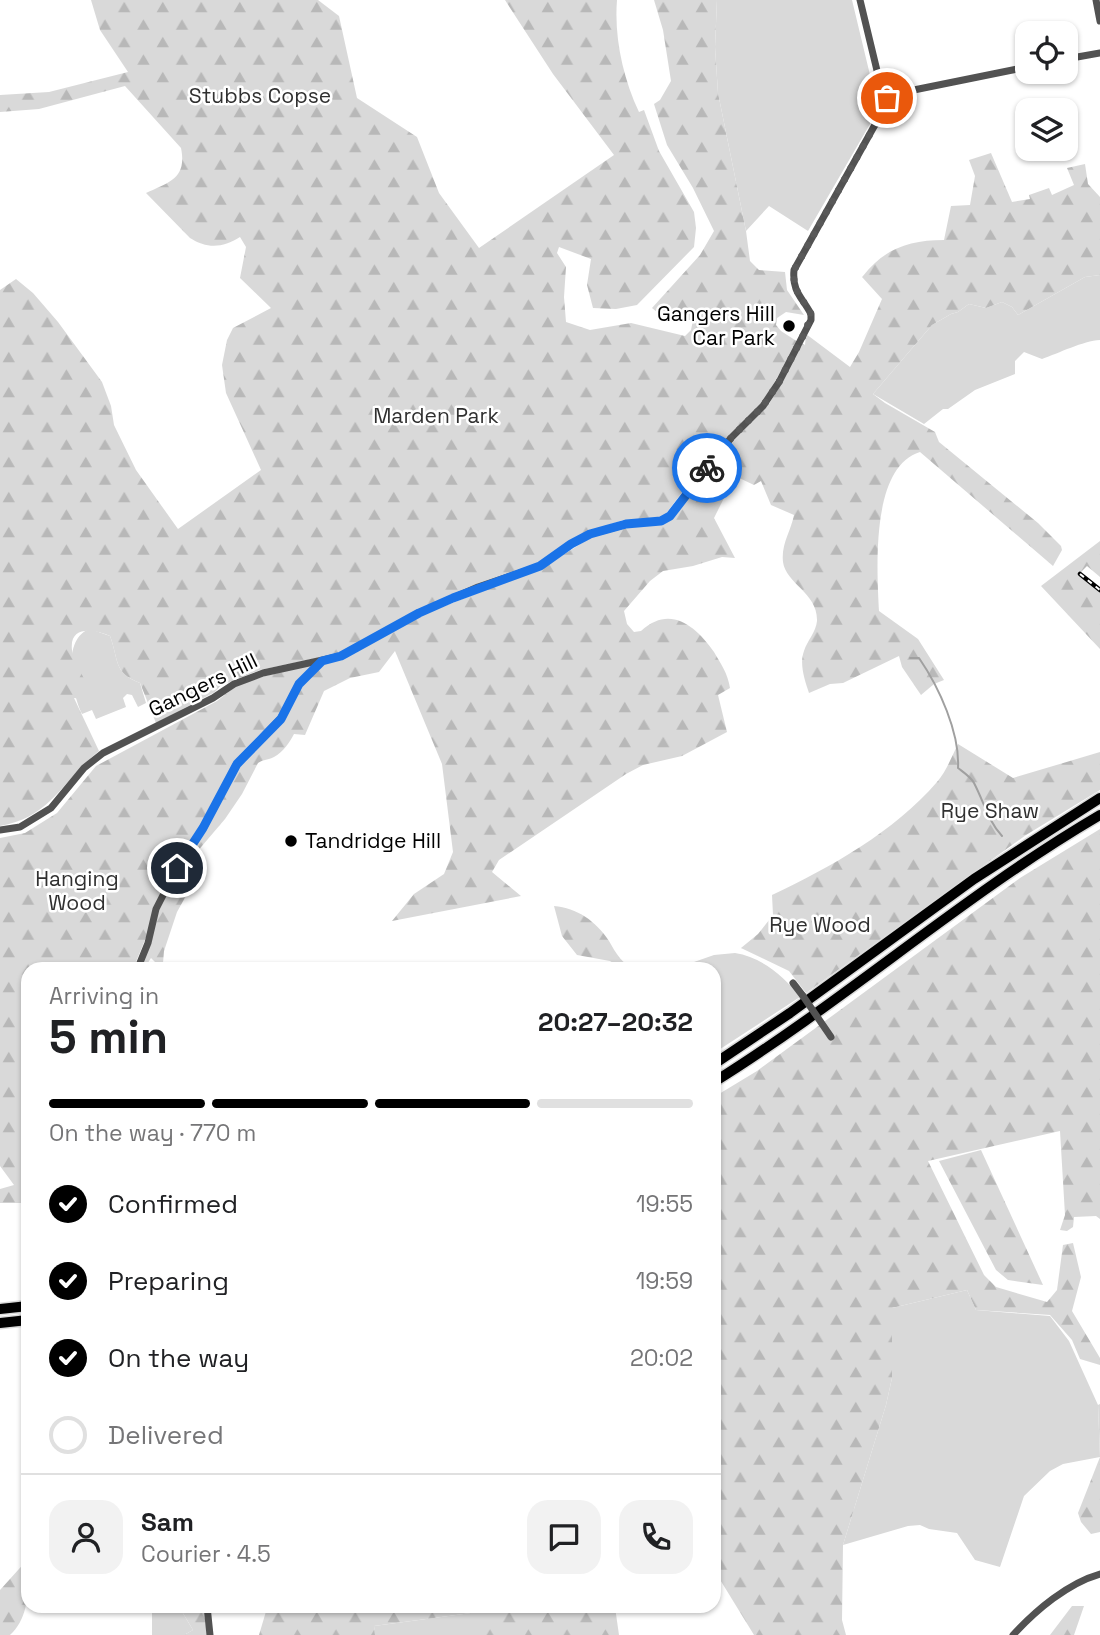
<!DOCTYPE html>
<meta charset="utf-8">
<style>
:root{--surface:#fff;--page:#f2f2f2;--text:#202124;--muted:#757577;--line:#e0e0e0;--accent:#000}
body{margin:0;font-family:"Space Grotesk",sans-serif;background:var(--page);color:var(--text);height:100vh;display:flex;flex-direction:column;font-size:26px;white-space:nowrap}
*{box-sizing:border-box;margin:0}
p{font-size:23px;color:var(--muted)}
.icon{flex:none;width:38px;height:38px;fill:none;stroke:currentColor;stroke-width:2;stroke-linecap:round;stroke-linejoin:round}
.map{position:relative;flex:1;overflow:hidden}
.details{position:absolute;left:21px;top:962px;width:700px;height:651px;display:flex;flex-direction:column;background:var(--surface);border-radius:21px;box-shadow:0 2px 5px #0004}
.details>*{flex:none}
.controls{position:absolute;left:1015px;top:21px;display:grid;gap:14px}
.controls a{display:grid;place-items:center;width:63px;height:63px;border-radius:14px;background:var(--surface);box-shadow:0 2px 5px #0004;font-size:35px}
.pin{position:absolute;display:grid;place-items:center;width:60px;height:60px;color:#fff;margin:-30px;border:4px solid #fff;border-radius:50%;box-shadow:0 2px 7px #0007}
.courier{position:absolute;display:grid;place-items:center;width:70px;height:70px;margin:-35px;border:5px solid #1a73e8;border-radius:50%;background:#fff;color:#222;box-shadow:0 2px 9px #0007}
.head em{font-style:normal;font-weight:700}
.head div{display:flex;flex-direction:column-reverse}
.head{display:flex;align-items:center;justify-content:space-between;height:119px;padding:0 28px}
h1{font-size:46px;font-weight:700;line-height:52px}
.bar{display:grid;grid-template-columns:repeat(4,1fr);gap:10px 7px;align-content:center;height:84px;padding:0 28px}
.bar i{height:9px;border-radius:5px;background:var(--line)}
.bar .on{background:var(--accent)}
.bar p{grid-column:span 4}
.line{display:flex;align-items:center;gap:18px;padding:0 28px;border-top:2px solid var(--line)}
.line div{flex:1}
.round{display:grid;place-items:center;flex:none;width:74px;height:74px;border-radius:21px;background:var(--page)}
ol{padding:0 28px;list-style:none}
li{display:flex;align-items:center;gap:21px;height:77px}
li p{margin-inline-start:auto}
li .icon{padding:7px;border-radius:50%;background:var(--accent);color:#fff;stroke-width:4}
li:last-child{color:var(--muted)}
li i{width:38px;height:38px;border:4px solid var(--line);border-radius:50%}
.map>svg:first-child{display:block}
</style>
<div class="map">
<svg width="1100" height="1635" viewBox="0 0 1100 1635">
<defs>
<pattern id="forest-firs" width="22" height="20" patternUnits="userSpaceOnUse" patternTransform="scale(1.75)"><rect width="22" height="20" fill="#d9d9d9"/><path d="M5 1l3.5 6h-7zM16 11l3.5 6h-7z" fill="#b8b8b8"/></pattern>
</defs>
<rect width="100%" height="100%" fill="#fff"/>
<!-- green -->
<path fill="#d9d9d9" d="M 717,0 L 852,0 L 876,100 L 870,124 L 808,231 L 769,206 L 746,231 L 718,93 L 715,47 Z
M 1100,275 L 1100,340 C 1083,341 1059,353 1042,359 L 1024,352 L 1015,361 L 1015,374 L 975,390 L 948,409 L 943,409 L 924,424 L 873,394 L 932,325 L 951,314 L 958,312 L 969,304 L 986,308 L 1002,302 L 1012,307 L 1018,315 L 1085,277 Z
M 90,629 L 110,636 C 119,660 113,673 140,683 L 146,703 L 138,707 L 132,695 L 127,694 L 123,698 L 126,707 L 96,719 L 92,710 L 82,714 C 72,694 61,638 90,629 Z
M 735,953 C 761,957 784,976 800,997 L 714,1053 L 714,970 L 674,969 L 714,955 Z
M 967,1290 L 976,1310 L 1050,1316 L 1069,1341 L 1098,1405 L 1100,1457 L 1063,1464 L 1050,1471 L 1024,1496 L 1000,1567 L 975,1560 L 957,1533 L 929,1529 L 920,1525 L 908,1526 L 843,1545 L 886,1405 L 892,1378 L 892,1308 Z
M 152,1609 L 181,1610 L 193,1630 L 184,1635 L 152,1635 Z
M 486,1611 L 486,1635 L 375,1635 L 374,1626 Z"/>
<!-- forest -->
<path fill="url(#forest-firs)" d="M 91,0 L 318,0 L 339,16 L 357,98 L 417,137 L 439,193 L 479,248 L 614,155 L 553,74 L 505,0 L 617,0 C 614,37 623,78 639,112 L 644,110 L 659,151 L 694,212 L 696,228 L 694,247 L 637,305 L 616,309 L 593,308 L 587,285 L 591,259 L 559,247 L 557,253 L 566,267 L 564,297 L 566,322 L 590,330 L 631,323 L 685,336 L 691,330 L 693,320 L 667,320 L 652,308 L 700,255 L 714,231 L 693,188 L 667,145 L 654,104 L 660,100 L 671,81 L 663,30 L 654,0 L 717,0 L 715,47 L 718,93 L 746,231 L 750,261 L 759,270 L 785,272 L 787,290 L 804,315 L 786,312 L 777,318 L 776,325 L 781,331 L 798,342 L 761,405 L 698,471 L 665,515 L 654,521 L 623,520 L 596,529 L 577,537 L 538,564 L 476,586 L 340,653 L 260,670 L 220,686 L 215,692 L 156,723 L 140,683 C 113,673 119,660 110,636 C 96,630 69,624 72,650 C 73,661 87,682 91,693 L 84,699 L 74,698 L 99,751 C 62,780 52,817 0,826 L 0,290 L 16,279 L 33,293 L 58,322 L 102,382 L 111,406 L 114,425 L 136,470 L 178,529 L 261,470 L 226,393 L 222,365 L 227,340 L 233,328 L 271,308 L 240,278 L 246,247 L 240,237 C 223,248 207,249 190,238 L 146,193 C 170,182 187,178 181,148 L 125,86 L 39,109 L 0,112 L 0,95 L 49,92 L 128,72 L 100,30 Z
M 991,153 L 1012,202 L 1030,199 L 1029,195 L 1049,188 L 1052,195 L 1074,185 L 1067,168 L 1085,164 L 1088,184 L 1100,197 L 1100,275 L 1085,277 L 1018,315 L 1012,307 L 1002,302 L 986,308 L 969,304 L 958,312 L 951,314 L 932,325 L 873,394 L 885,403 L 935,432 L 939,442 L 1038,523 L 1061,546 L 1062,550 L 1053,566 L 920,452 C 870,467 877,571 879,611 L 918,639 L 944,680 L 934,684 L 921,695 L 902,667 L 899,656 L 843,683 L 830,684 L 809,693 C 805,681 799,664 804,651 C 807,641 816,632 817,621 C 818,593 786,584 783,562 C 781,544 791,531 794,515 L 771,505 L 761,481 L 754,485 L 735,476 L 714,518 L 735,558 L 722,557 L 693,566 L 663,571 L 650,581 L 624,611 L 627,624 L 634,632 L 641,631 C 670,604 696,626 714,652 C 721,664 728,674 730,688 L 718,695 L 727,732 L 682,756 L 643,765 L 626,774 L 499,860 L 492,872 L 521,896 L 392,921 L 414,894 L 444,874 L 453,852 L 442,764 L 395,651 L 379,672 L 350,678 L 324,691 L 305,735 L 294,734 C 290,742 283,752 274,757 C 268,760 264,759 258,763 L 242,794 L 225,819 L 196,853 L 186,880 L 187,894 L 177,912 L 164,951 L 163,963 L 159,966 L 151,958 L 144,969 L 139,970 L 159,909 L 179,869 L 238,766 L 282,720 L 305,679 L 325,663 L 427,613 L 542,568 L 595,535 L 630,527 L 662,525 L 672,519 L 725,450 L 769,404 L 783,381 L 801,343 L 805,345 L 806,334 L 850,367 L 859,352 L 882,299 L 862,277 L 863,276 C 885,248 910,240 944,240 L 951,206 L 970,205 L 975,176 L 969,160 Z
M 1100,541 L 1100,577 L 1087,566 L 1079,574 L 1100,592 L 1100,649 L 1041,586 Z
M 310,665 L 313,666 L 279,718 L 257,737 L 236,764 L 201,827 L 175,867 L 133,969 L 28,970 L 28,1203 L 0,1203 L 0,1189 L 14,1185 L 0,1166 L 0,838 L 25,833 L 57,813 L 96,766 L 217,701 L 236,686 L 265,676 Z
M 958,744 L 1013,778 L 1100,752 L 1100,790 L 1026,835 L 806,993 L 789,971 L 741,948 L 758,934 L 773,915 L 772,895 C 831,867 894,832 937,782 C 946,772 952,756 958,744 Z
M 1100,829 L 1100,1219 L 1096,1216 L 1074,1217 L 1073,1227 L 1067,1231 L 1060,1230 L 1065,1215 L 1060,1131 L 928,1161 L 984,1275 L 996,1287 L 1047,1302 L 1057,1290 L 1063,1245 L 1073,1243 L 1081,1277 L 1072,1311 L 1100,1358 L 1100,1365 L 1080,1359 L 1072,1340 L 1050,1315 L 976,1310 L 967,1290 L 892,1308 L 892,1378 L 886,1405 L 843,1545 L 842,1620 L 846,1635 L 754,1635 L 719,1578 L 720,1567 L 714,1568 L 714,1097 L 757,1071 L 1020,878 Z
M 554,906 C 577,908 596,921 609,941 C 616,953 622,965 636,969 L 622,969 L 610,961 L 577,955 L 562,936 Z
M 981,1150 L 1043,1285 L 1008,1280 L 996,1270 L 939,1161 Z
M 1100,1404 L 1100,1532 L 1091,1534 L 1081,1522 L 1078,1513 L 1100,1457 L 1098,1405 Z
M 28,1559 C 28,1585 31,1616 10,1635 L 0,1635 L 0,1590 Z
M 271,1606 L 615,1607 L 619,1635 L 486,1635 L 486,1611 L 374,1626 L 375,1635 L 259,1635 L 267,1608 Z
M 1072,1606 L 1084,1606 L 1074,1635 L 1050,1635 Z
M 152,1607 L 204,1607 L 207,1635 L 184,1635 L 193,1630 L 181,1610 L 152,1609 Z"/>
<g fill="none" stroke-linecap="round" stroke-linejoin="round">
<!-- stream -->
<path stroke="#a0a0a0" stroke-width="2" d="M 910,658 L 919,658 C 939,687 960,733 958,768 C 963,772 971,777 974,783 C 984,802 988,821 1002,836"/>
<defs>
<path id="highway" d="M 714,1064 L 790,1013 L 974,879 L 1100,798
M 714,1082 C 847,999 965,894 1100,815
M 0,1309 L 28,1306
M 0,1323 L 28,1320"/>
</defs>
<!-- highway casing -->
<use href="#highway" stroke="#dbdbdb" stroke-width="13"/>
<!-- minor -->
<path stroke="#525252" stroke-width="7" d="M 860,0 L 880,83 L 889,93
M 1096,0 L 1100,21
M 1066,59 L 1100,53
M 0,830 L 20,827 L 51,808 L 84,768 L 103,753 L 213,698 L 234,684 L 263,673 L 341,656 L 419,613 L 478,587 L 540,566 L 571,544 L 590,534 L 627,524 L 661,521 L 670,516 L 731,438 L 763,406 L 779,382 L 811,320 L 811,314 C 802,297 792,292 794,270 L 881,114 L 889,93 L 899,93 L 1027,67
M 137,970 L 148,943 L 156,909 L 177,868 L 203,828 L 237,764 L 281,718 L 299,684 L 321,662
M 793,983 L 803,996
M 207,1606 L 210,1635
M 1013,1635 C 1036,1610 1068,1583 1100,1574"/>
<!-- highway -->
<use href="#highway" stroke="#000" stroke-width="10"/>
<defs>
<path id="rail" d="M 1080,574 L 1100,590"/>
</defs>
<!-- rail casing -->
<use href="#rail" stroke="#000" stroke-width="4.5"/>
<!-- rail -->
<use href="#rail" stroke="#fff" stroke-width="2" stroke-dasharray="5" stroke-linecap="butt"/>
<!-- minor-bridge -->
<path stroke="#525252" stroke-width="7" d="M 803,996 L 831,1037"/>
</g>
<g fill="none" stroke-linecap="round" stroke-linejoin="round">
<!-- done -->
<path stroke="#595959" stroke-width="7" stroke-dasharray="0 12.6" d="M 707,468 L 731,438 L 763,406 L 779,382 L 806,330 L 811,314 C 802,297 792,291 794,270 L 881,114 L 887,98"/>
<!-- route -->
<path stroke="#1a73e8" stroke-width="9" d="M 177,868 L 203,828 L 237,764 L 281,719 L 299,684 L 322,661 L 341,656 L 419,613 L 453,598 L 540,566 L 571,544 L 590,534 L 626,524 L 661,521 L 670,516 L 707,468"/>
</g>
<!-- markers -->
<g fill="#000" stroke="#fff" stroke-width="2.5">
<circle cx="789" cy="326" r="7"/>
<circle cx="291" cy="841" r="7"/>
</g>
<g text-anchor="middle" stroke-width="5" stroke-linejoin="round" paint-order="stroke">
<!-- park labels -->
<g font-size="21" fill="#303030" stroke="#fff">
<text x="260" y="103">Stubbs Copse</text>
<text x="436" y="423">Marden Park</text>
<text x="990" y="818">Rye Shaw</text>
<text x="77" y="886">Hanging<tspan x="77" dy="24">Wood</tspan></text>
<text x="820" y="932">Rye Wood</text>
</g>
<!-- poi labels -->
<g font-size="21" fill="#000" stroke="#fff" text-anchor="end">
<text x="775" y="321">Gangers Hill<tspan x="775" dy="24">Car Park</tspan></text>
<text x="305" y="848" text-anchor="start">Tandridge Hill</text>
</g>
<!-- street labels -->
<g font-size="21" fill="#000" stroke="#fff">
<text transform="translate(203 685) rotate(-26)" y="7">Gangers Hill</text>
</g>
</g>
</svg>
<div class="controls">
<a><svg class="icon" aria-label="locate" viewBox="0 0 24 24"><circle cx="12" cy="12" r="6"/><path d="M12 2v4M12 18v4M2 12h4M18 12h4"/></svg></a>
<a><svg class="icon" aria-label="layers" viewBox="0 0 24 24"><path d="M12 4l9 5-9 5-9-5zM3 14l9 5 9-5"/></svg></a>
</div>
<div class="pin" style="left:887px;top:98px;background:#ea580c"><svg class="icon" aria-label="bag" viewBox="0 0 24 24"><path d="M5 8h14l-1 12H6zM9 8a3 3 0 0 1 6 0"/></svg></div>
<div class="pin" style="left:177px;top:868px;background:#1f2937"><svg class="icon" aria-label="home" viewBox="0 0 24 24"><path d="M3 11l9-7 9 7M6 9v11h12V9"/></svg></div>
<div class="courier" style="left:707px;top:468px"><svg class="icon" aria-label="bike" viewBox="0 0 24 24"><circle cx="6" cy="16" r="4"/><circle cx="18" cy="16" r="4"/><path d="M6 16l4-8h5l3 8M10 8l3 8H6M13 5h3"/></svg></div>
<section class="details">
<div class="head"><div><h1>5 min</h1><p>Arriving in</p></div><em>20:27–20:32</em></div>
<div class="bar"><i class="on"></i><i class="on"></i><i class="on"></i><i></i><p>On the way · 770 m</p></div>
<ol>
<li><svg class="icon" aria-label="check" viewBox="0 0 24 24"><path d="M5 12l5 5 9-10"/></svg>Confirmed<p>19:55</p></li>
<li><svg class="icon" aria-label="check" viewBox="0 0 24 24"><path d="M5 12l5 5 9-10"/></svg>Preparing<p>19:59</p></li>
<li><svg class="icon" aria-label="check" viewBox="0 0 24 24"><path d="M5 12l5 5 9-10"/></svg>On the way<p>20:02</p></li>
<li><i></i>Delivered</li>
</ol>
<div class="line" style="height:126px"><a class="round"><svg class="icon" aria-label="person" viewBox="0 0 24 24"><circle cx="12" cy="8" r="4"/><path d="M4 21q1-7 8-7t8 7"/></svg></a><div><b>Sam</b><p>Courier · 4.5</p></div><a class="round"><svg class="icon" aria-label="chat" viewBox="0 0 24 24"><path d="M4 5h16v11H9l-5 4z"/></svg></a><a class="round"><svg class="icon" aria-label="phone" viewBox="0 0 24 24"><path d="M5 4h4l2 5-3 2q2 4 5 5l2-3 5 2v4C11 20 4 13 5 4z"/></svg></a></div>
</section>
</div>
